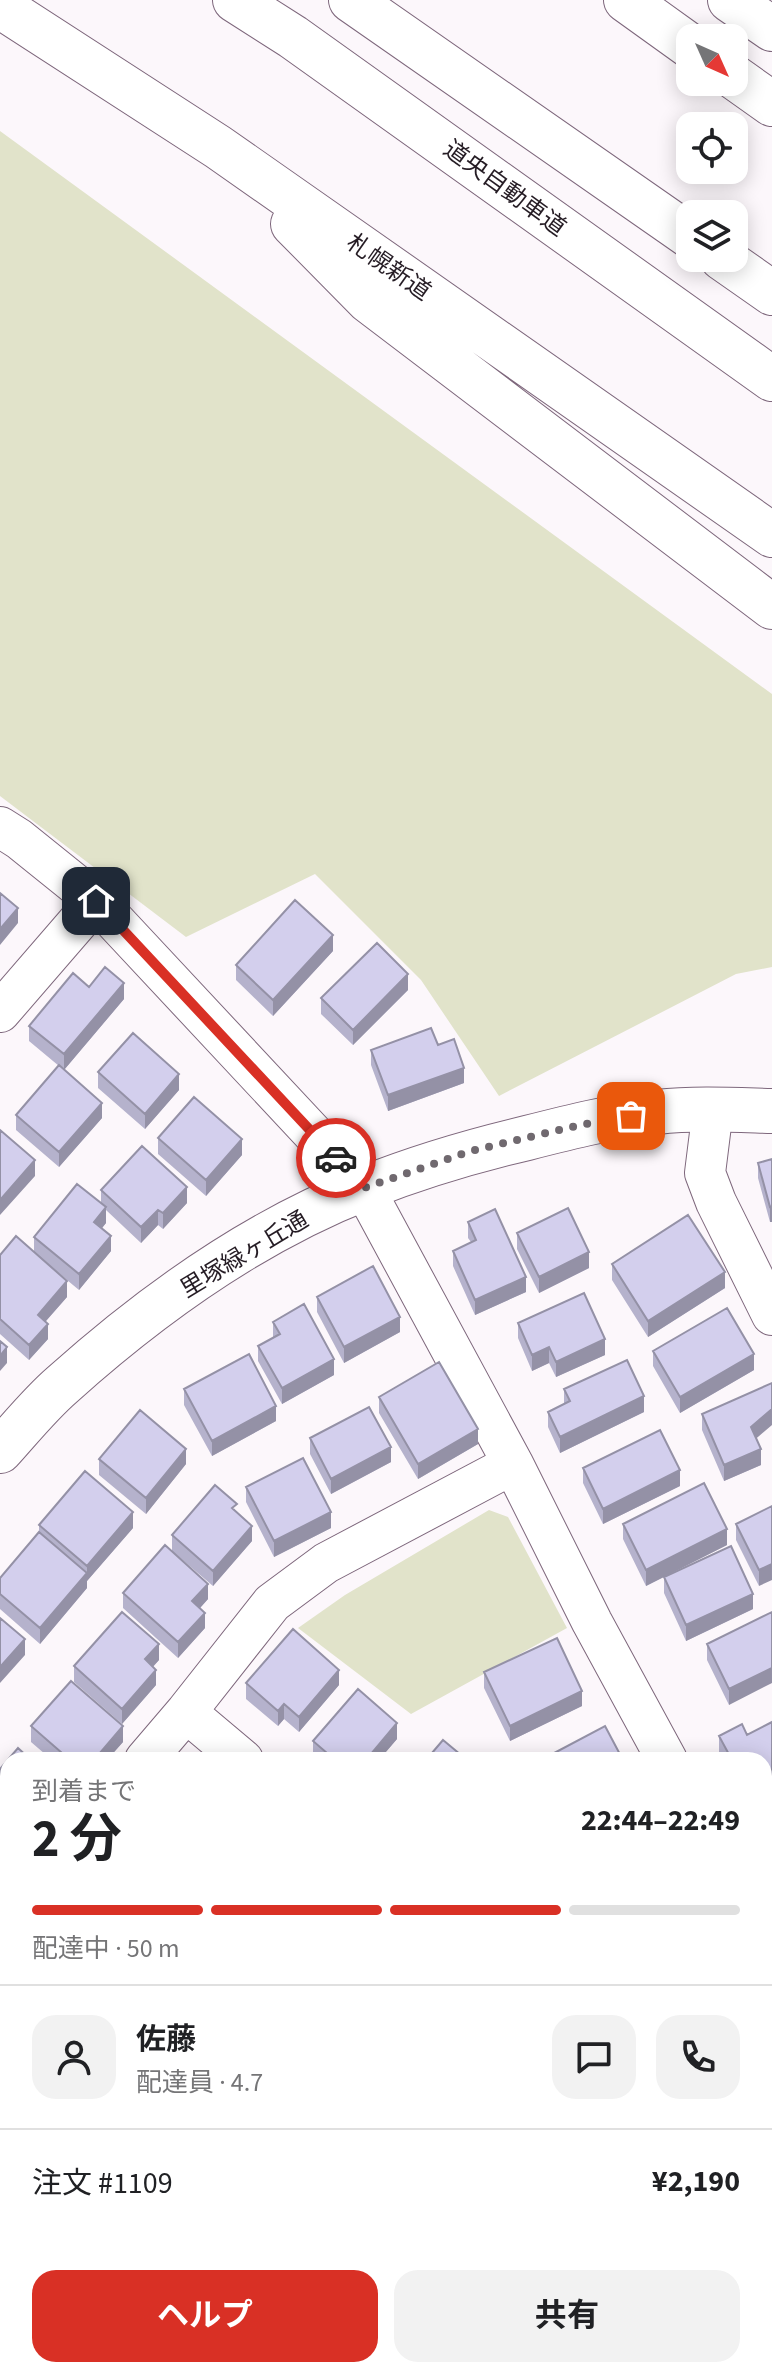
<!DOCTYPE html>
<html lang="ja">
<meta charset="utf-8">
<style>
:root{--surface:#fff;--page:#f2f2f2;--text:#202124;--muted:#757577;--line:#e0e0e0;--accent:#d93025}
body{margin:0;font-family:"Source Sans 3","Noto Sans JP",sans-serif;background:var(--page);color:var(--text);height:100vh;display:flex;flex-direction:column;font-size:30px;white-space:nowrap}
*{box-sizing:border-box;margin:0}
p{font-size:26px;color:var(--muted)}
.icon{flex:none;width:44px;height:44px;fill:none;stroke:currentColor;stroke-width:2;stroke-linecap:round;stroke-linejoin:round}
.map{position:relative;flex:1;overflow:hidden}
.side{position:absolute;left:0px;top:1752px;width:772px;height:626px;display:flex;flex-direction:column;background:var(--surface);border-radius:24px 24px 0 0;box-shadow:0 4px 20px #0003}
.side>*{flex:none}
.needle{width:52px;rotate:135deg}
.buttons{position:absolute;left:676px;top:24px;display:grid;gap:16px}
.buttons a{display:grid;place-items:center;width:72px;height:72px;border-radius:16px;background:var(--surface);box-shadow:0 4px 20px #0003;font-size:40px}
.pin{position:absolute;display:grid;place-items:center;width:68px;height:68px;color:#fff;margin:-34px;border-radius:16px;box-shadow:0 4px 12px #0006}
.courier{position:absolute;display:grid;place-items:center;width:80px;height:80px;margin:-40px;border:6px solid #d93025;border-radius:50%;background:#fff;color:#222;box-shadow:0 2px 10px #0007}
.head em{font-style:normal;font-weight:700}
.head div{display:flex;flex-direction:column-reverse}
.head{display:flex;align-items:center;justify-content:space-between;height:136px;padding:0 32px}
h1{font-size:52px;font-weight:700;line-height:60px}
.bar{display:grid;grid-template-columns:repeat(4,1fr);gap:12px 8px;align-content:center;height:96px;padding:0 32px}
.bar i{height:10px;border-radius:6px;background:var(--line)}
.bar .current{background:var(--accent)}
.bar p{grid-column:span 4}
.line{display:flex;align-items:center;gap:20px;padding:0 32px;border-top:2px solid var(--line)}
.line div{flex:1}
.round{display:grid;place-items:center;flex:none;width:84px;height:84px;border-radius:24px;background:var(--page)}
.cta{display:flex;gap:16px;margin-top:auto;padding:16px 32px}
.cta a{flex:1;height:92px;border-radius:24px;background:var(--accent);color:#fff;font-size:32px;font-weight:700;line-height:92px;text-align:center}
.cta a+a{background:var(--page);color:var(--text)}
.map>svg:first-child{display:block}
</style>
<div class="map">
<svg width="772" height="2377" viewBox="0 0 772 2377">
<rect width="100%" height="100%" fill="#fcf7fb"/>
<!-- green -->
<path fill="#e1e3ca" d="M 0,131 L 772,694 L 772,967 L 736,974 L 499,1096 L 421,980 L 315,874 L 186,937 L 0,796 Z
M 489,1510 L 508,1517 L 567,1628 L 411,1714 L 298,1628 L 345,1595 Z"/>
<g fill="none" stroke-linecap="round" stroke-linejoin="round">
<defs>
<path id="street" d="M 0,827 L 19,839 L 96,901 L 364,1188 L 513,1464 L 592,1622 L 667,1760
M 0,1012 L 96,901
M 713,1109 L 705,1173 L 716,1202 L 772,1315
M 186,1712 L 243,1760
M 145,1760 L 186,1712 L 272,1603 L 326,1563 L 513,1464
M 764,1944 L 772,1960
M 764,2197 L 772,2204
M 764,2236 L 772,2232
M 8,2377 L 14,2370
M 476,2377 L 490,2370"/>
<path id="secondary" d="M 626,0 L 690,46
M 730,0 L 772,29
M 0,6 L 218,147 L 772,535
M 734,77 L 772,104
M 293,224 L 369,301 L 772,607
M 0,1451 C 20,1429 40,1404 62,1385 C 150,1306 255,1231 365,1188 C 418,1167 472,1151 527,1138 C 570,1127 613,1116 657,1112 C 695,1108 734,1110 772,1111
M 0,1901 L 8,1908
M 552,2370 L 560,2377"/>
<path id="highway" d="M 235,0 L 293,37 L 772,379
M 351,0 L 690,236
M 722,258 L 772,293"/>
</defs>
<!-- street casing -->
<use href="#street" stroke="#7e677c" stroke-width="42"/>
<!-- secondary casing -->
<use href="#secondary" stroke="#7e677c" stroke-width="46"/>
<!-- highway casing -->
<use href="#highway" stroke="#7e677c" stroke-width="46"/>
<!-- street -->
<use href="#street" stroke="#fff" stroke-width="40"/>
<!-- secondary -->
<use href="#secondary" stroke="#fff" stroke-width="44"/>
<!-- highway -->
<use href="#highway" stroke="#fff" stroke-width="44"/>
</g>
<!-- wall -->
<path fill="#b5b2cc" d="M 333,951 L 273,1016 L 236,980 L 236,965 Z
M 89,987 L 124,999 L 64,1070 L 102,1118 L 59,1167 L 16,1130 L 16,1115 L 59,1066 L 29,1041 L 29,1026 Z
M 408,990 L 353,1045 L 321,1014 L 321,998 Z
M 438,1045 L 464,1083 L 388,1111 L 371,1065 L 371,1050 Z
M 98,1072 L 179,1090 L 145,1129 L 98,1088 Z
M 158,1138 L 242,1155 L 206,1196 L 158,1154 Z
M 772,1159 L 772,1222 L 770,1222 L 758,1178 L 758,1163 Z
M 101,1190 L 187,1203 L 163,1229 L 158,1225 L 141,1243 L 106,1210 L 106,1223 L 102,1228 L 111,1251 L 79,1290 L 43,1260 L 67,1297 L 46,1321 L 48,1339 L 29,1360 L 0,1334 L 0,1255 L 34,1252 L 34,1237 L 101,1203 Z
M 468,1222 L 526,1292 L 475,1315 L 453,1266 L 453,1251 L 471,1242 L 468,1238 Z
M 517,1233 L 589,1268 L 539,1293 L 517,1249 Z
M 612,1264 L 725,1288 L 648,1337 L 612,1280 Z
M 317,1297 L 400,1332 L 344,1363 L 317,1312 Z
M 273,1322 L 334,1375 L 282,1404 L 258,1361 L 258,1346 L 273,1338 Z
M 518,1323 L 605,1355 L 556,1377 L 549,1363 L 532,1371 L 518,1338 Z
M 653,1351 L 754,1370 L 680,1413 L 653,1366 Z
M 184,1389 L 276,1421 L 212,1456 L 184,1405 Z
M 564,1389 L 644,1412 L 560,1453 L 548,1427 L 548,1412 L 564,1404 Z
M 379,1397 L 478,1444 L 418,1479 L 379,1413 Z
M 702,1414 L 756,1438 L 761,1465 L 724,1481 L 702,1430 Z
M 310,1438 L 391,1462 L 331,1494 L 310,1454 Z
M 99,1459 L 186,1464 L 146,1514 L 99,1475 Z
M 583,1468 L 680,1486 L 603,1524 L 583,1483 Z
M 246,1487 L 331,1528 L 274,1557 L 246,1502 Z
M 772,1506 L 759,1586 L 736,1540 L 736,1524 Z
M 623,1524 L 727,1545 L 646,1586 L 623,1539 Z
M 39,1525 L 133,1528 L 87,1581 L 87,1588 L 40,1644 L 0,1609 L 0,1578 L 39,1532 Z
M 172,1535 L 252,1541 L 213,1586 L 172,1551 Z
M 664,1577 L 753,1609 L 686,1641 L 664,1593 Z
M 123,1593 L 208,1599 L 200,1608 L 205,1628 L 178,1658 L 123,1608 Z
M 772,1612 L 729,1705 L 707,1660 L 707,1644 Z
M 159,1660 L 153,1667 L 156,1685 L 122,1724 L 74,1682 L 74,1666 Z
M 484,1672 L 582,1706 L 510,1741 L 484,1688 Z
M 246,1683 L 339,1685 L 299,1732 L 284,1719 L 278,1726 L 246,1699 Z
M 31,1726 L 123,1742 L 107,1760 L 52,1760 L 31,1742 Z
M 747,1735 L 764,1760 L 723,1760 L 719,1752 L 719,1736 Z
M 397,1739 L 379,1760 L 317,1760 L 313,1757 L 313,1741 Z
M 8,1760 L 8,1842 L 0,1835 L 0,1769 Z
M 8,2198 L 8,2287 L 0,2280 L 0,2208 Z
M 89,2370 L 189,2370 L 183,2377 L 83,2377 Z
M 249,2370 L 290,2370 L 284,2377 L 257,2377 Z
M 648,2370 L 746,2370 L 746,2373 L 739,2377 L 651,2377 Z"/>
<!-- shaded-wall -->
<path fill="#9491a6" d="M 18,908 L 18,923 L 0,945 L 0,929 Z
M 333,935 L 333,951 L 273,1016 L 273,1000 Z
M 408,974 L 408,990 L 353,1045 L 353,1030 Z
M 124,983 L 124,999 L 64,1070 L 64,1054 Z
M 464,1068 L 464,1083 L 388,1111 L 388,1095 Z
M 179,1074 L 179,1090 L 145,1129 L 145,1114 Z
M 102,1103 L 102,1118 L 59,1167 L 59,1152 Z
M 242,1139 L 242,1155 L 206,1196 L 206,1180 Z
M 35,1160 L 35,1176 L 0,1215 L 0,1200 Z
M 187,1187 L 187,1203 L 163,1229 L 163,1213 Z
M 772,1206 L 772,1222 L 770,1222 L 770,1207 Z
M 106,1207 L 106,1223 L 94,1238 L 94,1222 Z
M 158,1210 L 158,1225 L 141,1243 L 141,1227 Z
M 111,1236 L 111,1251 L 79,1290 L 79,1274 Z
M 589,1252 L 589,1268 L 539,1293 L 539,1277 Z
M 725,1272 L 725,1288 L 648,1337 L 648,1321 Z
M 526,1277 L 526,1292 L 475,1315 L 475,1300 Z
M 67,1281 L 67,1297 L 38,1330 L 38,1315 Z
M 400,1317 L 400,1332 L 344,1363 L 344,1347 Z
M 48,1324 L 48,1339 L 29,1360 L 29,1345 Z
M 605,1339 L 605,1355 L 556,1377 L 556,1362 Z
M 7,1347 L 7,1363 L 0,1371 L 0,1356 Z
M 549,1347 L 549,1363 L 532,1371 L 532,1355 Z
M 754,1354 L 754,1370 L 680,1413 L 680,1397 Z
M 334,1359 L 334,1375 L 282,1404 L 282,1388 Z
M 644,1396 L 644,1412 L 560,1453 L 560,1437 Z
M 276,1406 L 276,1421 L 212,1456 L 212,1441 Z
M 772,1409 L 772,1425 L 751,1443 L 751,1427 Z
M 478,1429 L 478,1444 L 418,1479 L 418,1464 Z
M 391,1447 L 391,1462 L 331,1494 L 331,1479 Z
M 186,1449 L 186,1464 L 146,1514 L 146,1498 Z
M 761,1449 L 761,1465 L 724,1481 L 724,1465 Z
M 680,1470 L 680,1486 L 603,1524 L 603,1509 Z
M 133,1512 L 133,1528 L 87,1581 L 87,1566 Z
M 331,1512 L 331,1528 L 274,1557 L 274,1541 Z
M 252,1526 L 252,1541 L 213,1586 L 213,1571 Z
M 727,1529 L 727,1545 L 646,1586 L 646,1570 Z
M 772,1564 L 772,1580 L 759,1586 L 759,1570 Z
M 87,1573 L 87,1588 L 40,1644 L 40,1628 Z
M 208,1584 L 208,1599 L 192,1617 L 192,1601 Z
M 753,1594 L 753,1609 L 686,1641 L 686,1625 Z
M 205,1613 L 205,1628 L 178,1658 L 178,1642 Z
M 25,1639 L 25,1655 L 0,1683 L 0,1667 Z
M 159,1644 L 159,1660 L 145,1675 L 145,1659 Z
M 772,1668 L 772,1683 L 729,1705 L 729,1689 Z
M 156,1670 L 156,1685 L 122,1724 L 122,1709 Z
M 339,1670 L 339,1685 L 299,1732 L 299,1717 Z
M 582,1691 L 582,1706 L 510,1741 L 510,1726 Z
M 284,1704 L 284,1719 L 278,1726 L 278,1711 Z
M 397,1723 L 397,1739 L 379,1760 L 366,1760 Z
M 123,1726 L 123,1742 L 107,1760 L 94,1760 Z
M 772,1782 L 772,1797 L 764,1802 L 764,1786 Z
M 772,2040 L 772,2055 L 764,2066 L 764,2050 Z
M 8,2060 L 8,2076 L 1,2084 L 1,2069 Z
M 8,2124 L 8,2140 L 0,2149 L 0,2134 Z
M 772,2133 L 772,2148 L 764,2153 L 764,2137 Z
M 772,2330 L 772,2346 L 764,2349 L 764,2334 Z
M 176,2370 L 189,2370 L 183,2377 L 170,2377 Z
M 276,2370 L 290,2370 L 284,2377 L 272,2377 L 272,2375 Z
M 723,2370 L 746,2370 L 746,2373 L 739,2377 L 710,2377 Z"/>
<!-- building -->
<path fill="#d3cfed" stroke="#9491a6" stroke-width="2" d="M 0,893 L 18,908 L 0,929 Z
M 295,900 L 333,935 L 273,1000 L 236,965 Z
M 377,943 L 408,974 L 353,1030 L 321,998 Z
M 105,967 L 124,983 L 64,1054 L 29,1026 L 73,973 L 89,987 Z
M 431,1028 L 438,1045 L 454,1039 L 464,1068 L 388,1095 L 371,1050 Z
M 133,1033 L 179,1074 L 145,1114 L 98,1072 Z
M 59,1065 L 102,1103 L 59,1152 L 16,1115 Z
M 194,1097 L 242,1139 L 206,1180 L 158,1138 Z
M 0,1130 L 35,1160 L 0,1200 Z
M 142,1146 L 187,1187 L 163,1213 L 158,1210 L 141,1227 L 101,1190 Z
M 772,1159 L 772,1206 L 770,1207 L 758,1163 Z
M 77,1184 L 106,1207 L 94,1222 L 111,1236 L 79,1274 L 34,1237 Z
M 568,1208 L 589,1252 L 539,1277 L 517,1233 Z
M 495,1209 L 526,1277 L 475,1300 L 453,1251 L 476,1240 L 468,1222 Z
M 688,1215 L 725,1272 L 648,1321 L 612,1264 Z
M 16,1236 L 67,1281 L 38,1315 L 48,1324 L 29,1345 L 0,1319 L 0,1255 Z
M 373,1266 L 400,1317 L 344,1347 L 317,1297 Z
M 584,1293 L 605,1339 L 556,1362 L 549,1347 L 532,1355 L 518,1323 Z
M 304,1304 L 334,1359 L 282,1388 L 258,1346 L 280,1334 L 273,1322 Z
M 727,1308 L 754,1354 L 680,1397 L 653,1351 Z
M 0,1341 L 7,1347 L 0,1356 Z
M 249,1354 L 276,1406 L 212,1441 L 184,1389 Z
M 627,1360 L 644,1396 L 560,1437 L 548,1412 L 570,1401 L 564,1389 Z
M 439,1362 L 478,1429 L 418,1464 L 379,1397 Z
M 772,1383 L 772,1409 L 751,1427 L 761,1449 L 724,1465 L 702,1414 Z
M 369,1407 L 391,1447 L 331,1479 L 310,1438 Z
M 140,1410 L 186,1449 L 146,1498 L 99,1459 Z
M 660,1430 L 680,1470 L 603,1509 L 583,1468 Z
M 303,1458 L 331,1512 L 274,1541 L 246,1487 Z
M 85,1471 L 133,1512 L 87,1566 L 39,1525 Z
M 704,1483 L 727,1529 L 646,1570 L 623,1524 Z
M 215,1485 L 237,1504 L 232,1508 L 252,1526 L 213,1571 L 172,1535 Z
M 772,1506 L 772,1564 L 759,1570 L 736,1524 Z
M 39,1532 L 87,1573 L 40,1628 L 0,1594 L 0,1578 Z
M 165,1545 L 208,1584 L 192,1601 L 205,1613 L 178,1642 L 123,1593 Z
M 731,1546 L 753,1594 L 686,1625 L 664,1577 Z
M 122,1612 L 159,1644 L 145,1659 L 156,1670 L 122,1709 L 74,1666 Z
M 772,1612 L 772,1668 L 729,1689 L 707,1644 Z
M 0,1618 L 25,1639 L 0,1667 Z
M 293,1629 L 339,1670 L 299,1717 L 284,1704 L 278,1711 L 246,1683 Z
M 557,1638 L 582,1691 L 510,1726 L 484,1672 Z
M 71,1681 L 123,1726 L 94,1760 L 70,1760 L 31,1726 Z
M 358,1689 L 397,1723 L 366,1760 L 335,1760 L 313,1741 Z
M 772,1722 L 772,1782 L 764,1786 L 764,1760 L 732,1760 L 719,1736 L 742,1724 L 747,1735 Z
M 605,1726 L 623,1760 L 541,1760 Z
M 443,1740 L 467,1760 L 426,1760 Z
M 18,1748 L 31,1760 L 8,1760 L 8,1827 L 0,1820 L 0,1769 Z
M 4,1990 L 8,1994 L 8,2060 L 1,2069 L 0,2068 L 0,1995 Z
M 764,2001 L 772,2007 L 772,2040 L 764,2050 Z
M 0,2083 L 8,2090 L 8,2124 L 0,2134 Z
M 772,2085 L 772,2133 L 764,2137 L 764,2090 Z
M 8,2198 L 8,2271 L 0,2265 L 0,2208 Z
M 772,2245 L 772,2330 L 764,2334 L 764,2249 Z
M 89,2370 L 120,2370 L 128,2377 L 83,2377 Z
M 134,2370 L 176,2370 L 170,2377 L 142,2377 Z
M 223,2370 L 224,2370 L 232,2377 L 217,2377 Z
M 267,2370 L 276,2370 L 272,2375 Z
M 656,2370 L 723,2370 L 710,2377 L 659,2377 Z"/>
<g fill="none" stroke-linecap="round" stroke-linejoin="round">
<!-- done -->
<path stroke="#70696f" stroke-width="8" stroke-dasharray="0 14.4" d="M 336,1158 L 364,1188 L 471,1151 L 580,1125 L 631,1116"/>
<!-- route -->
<path stroke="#d93025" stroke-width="10" d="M 96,901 L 336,1158"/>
</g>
<g text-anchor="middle" stroke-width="6" stroke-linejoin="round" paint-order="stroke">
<!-- street labels -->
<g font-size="24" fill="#251c24" stroke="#fff">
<text transform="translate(505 188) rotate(36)" y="8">道央自動車道</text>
<text transform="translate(389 267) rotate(35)" y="8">札幌新道</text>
<text transform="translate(244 1254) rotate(-31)" y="8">里塚緑ヶ丘通</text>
</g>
</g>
</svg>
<div class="buttons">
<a><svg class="needle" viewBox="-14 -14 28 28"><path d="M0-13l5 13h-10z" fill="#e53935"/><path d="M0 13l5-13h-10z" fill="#757577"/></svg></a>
<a><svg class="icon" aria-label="locate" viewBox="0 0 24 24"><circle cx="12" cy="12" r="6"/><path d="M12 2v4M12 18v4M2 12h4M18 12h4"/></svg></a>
<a><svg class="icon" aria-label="layers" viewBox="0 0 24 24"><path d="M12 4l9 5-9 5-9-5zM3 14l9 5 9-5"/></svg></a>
</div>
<div class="pin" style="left:631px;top:1116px;background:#ea580c"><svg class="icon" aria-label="bag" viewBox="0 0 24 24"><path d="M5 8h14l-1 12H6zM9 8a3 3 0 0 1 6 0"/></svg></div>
<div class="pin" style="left:96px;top:901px;background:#1f2937"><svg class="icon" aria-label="home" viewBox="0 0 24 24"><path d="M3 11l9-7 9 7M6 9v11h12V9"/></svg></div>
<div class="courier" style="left:336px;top:1158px"><svg class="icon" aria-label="car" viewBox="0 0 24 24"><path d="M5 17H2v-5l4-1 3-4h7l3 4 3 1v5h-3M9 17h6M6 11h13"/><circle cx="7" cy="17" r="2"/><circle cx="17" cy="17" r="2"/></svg></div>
<section class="side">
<div class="head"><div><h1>2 分</h1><p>到着まで</p></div><em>22:44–22:49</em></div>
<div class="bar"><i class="current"></i><i class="current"></i><i class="current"></i><i></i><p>配達中 · 50 m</p></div>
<div class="line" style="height:144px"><a class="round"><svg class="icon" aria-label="person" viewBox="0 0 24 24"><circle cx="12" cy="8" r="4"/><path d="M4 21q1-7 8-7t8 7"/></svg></a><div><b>佐藤</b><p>配達員 · 4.7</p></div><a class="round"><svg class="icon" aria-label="chat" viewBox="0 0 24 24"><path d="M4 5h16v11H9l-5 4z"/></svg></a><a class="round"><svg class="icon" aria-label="phone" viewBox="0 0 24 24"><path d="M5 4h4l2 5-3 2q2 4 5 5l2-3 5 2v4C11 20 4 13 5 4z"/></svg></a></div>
<div class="line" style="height:104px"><div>注文 #1109</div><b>¥2,190</b></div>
<div class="cta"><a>ヘルプ</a><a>共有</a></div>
</section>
</div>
